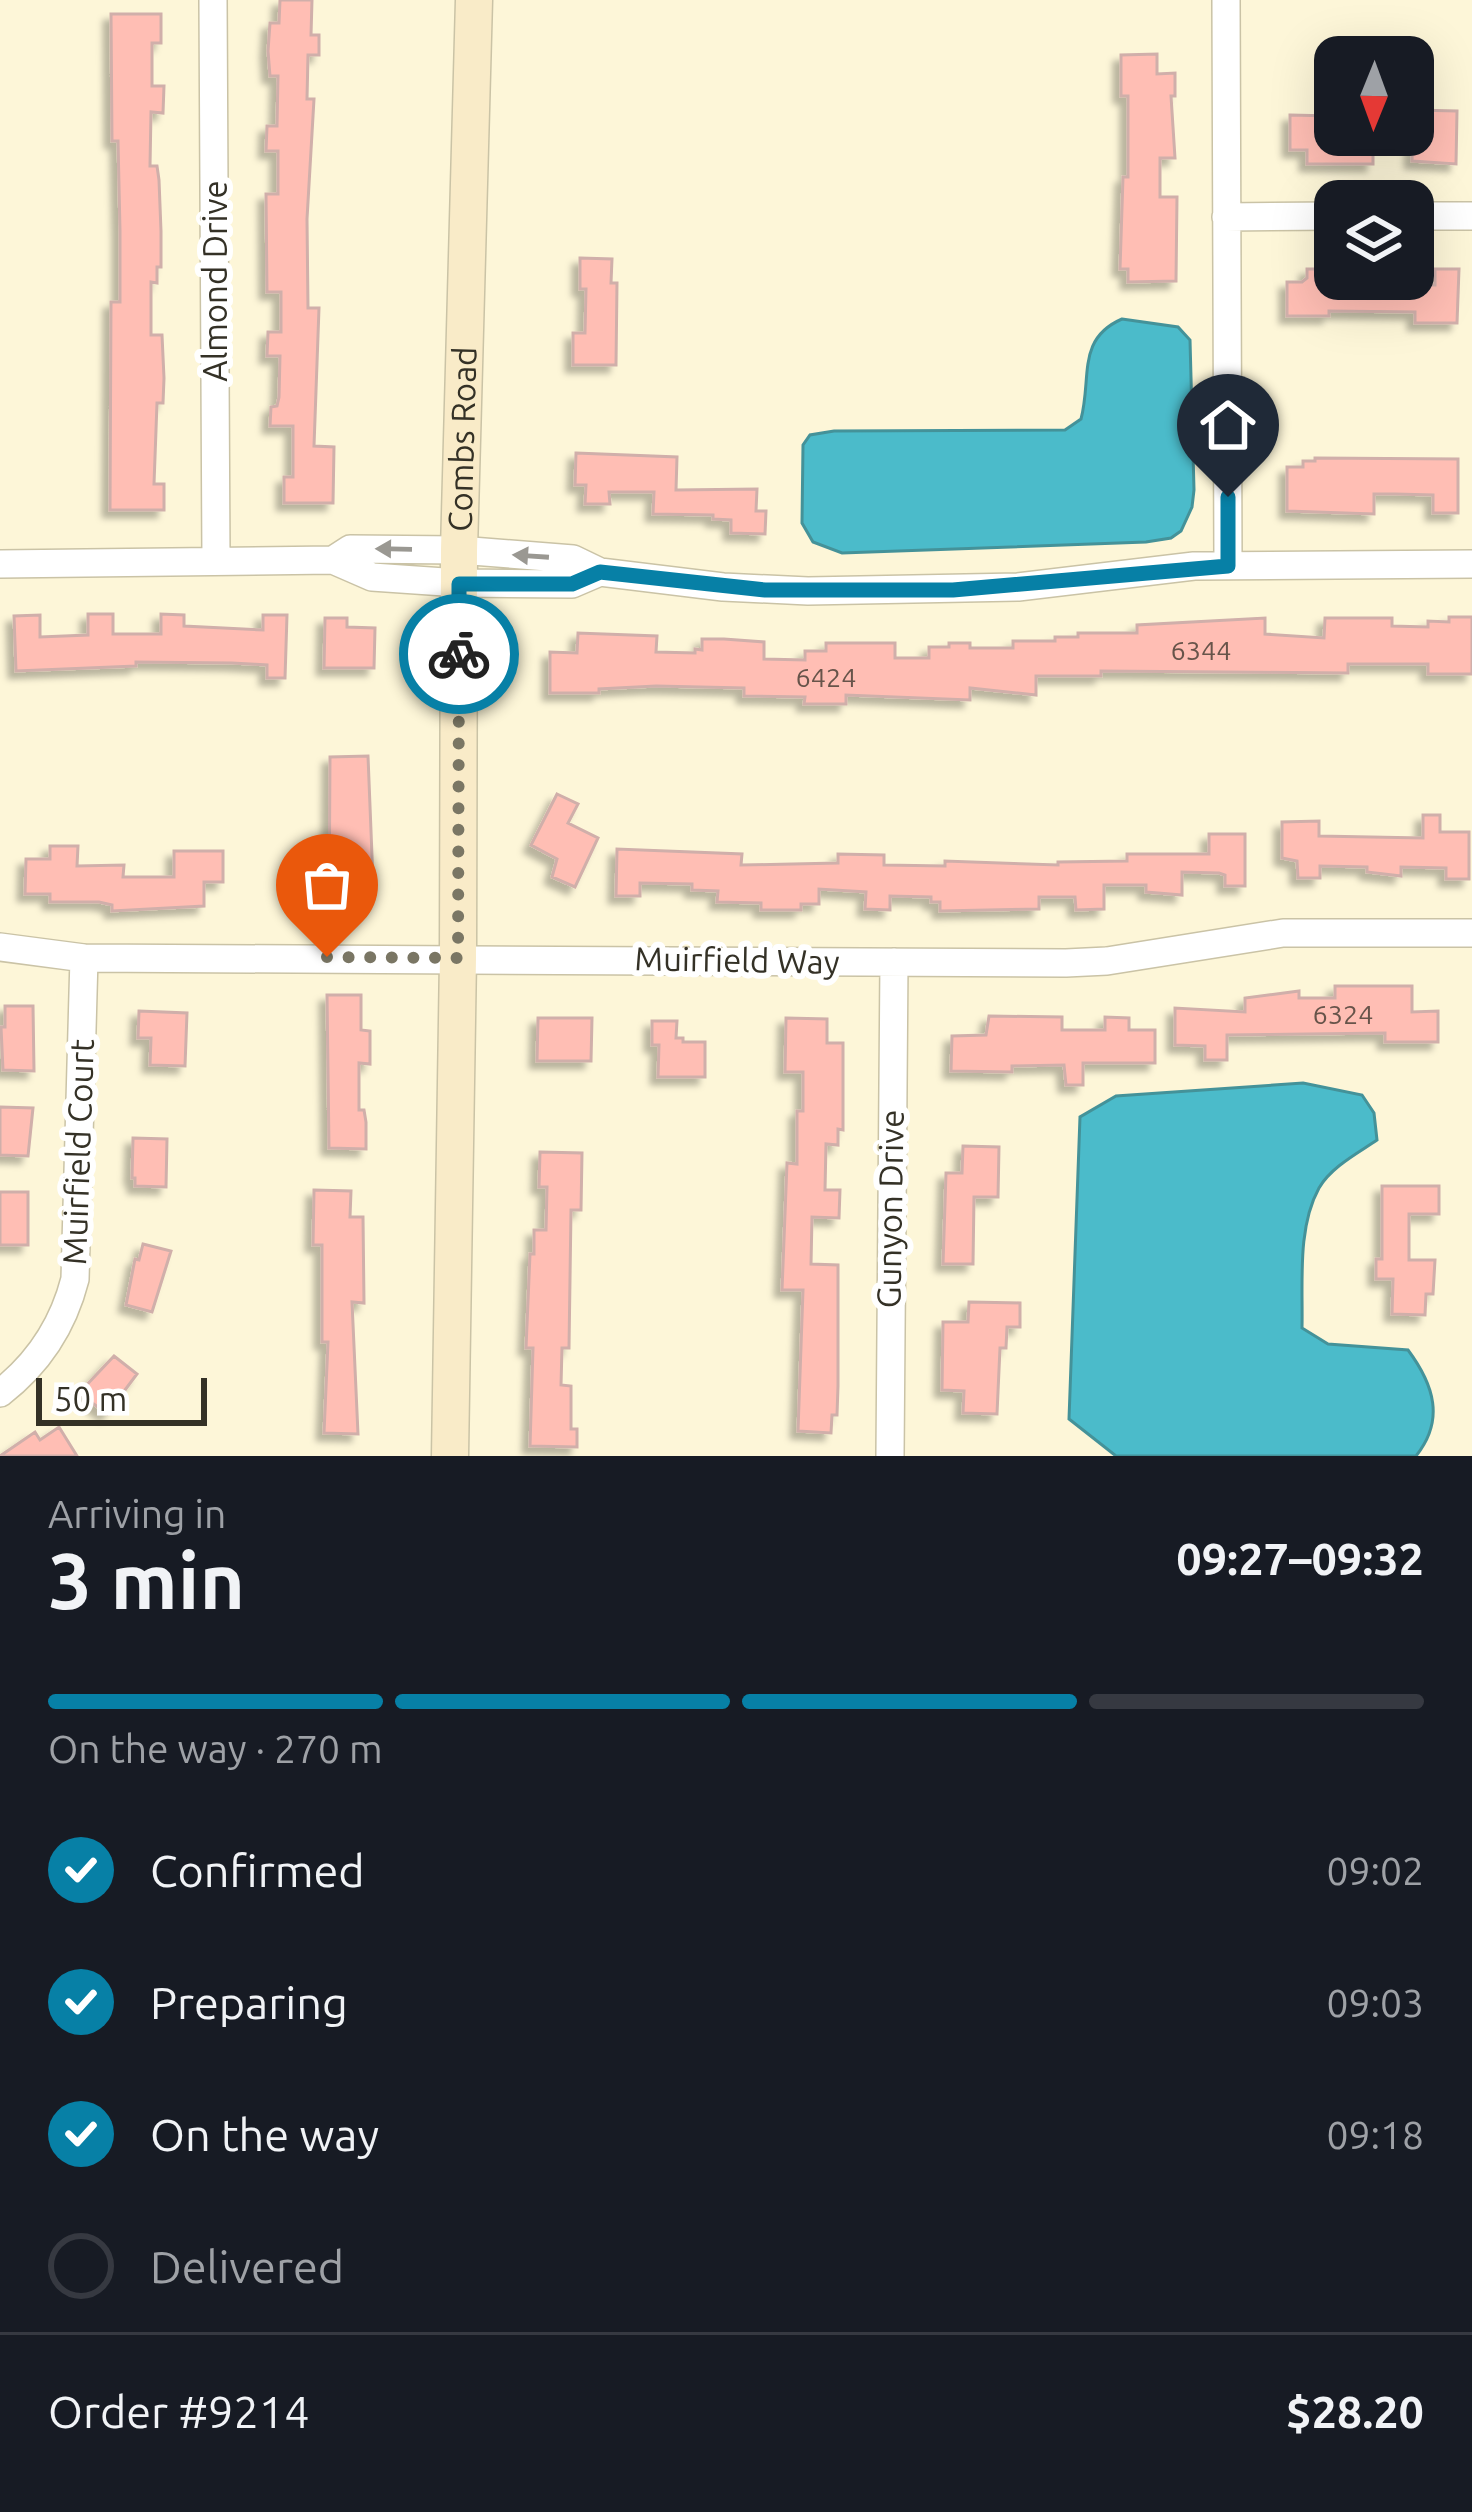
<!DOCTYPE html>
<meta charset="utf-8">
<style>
:root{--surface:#171b24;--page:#242831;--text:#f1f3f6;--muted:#9ea1a6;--line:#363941;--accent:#0780a6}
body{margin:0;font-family:Ubuntu,sans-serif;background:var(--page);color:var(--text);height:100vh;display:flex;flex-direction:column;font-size:45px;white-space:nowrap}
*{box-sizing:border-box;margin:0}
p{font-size:39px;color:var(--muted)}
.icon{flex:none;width:66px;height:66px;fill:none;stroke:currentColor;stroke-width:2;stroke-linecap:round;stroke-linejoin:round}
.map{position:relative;height:1456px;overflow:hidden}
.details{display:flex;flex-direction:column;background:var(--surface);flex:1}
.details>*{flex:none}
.needle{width:78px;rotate:181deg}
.buttons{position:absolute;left:1314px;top:36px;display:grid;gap:24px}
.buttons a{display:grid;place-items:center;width:120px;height:120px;border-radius:24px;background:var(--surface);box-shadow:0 12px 48px #0002;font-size:60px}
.scale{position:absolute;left:36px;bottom:30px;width:171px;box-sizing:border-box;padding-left:12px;border:6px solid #343126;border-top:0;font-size:33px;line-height:42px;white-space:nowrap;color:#343126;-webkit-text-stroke:9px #fff;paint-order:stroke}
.pin{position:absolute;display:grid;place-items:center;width:102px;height:102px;color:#fff;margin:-123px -51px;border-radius:50% 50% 50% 0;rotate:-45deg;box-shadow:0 0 12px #0007}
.pin .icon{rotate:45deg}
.courier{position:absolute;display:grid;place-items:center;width:120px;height:120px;margin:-60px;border:9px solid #0780a6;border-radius:50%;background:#fff;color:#222;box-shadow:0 3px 15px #0007}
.summary em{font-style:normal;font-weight:700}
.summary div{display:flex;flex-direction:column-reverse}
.summary{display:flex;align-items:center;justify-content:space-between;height:204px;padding:0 48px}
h1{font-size:78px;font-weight:700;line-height:90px}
.bar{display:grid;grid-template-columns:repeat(4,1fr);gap:18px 12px;align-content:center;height:144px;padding:0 48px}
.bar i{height:15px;border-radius:9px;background:var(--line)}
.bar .active{background:var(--accent)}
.bar p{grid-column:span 4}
.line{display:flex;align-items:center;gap:30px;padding:0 48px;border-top:3px solid var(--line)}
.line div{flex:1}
ol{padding:0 48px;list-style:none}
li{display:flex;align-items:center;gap:36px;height:132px}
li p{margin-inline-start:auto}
li .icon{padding:12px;border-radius:50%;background:var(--accent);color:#fff;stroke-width:4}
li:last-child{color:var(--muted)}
li i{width:66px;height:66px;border:6px solid var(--line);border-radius:50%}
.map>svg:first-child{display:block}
</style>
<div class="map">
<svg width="1472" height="1456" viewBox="0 0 1472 1456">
<defs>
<filter id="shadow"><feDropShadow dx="-7" dy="7" stdDeviation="3" flood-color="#0004"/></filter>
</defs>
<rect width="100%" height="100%" fill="#fdf6d8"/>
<!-- water -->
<path fill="#4bbbca" stroke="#449299" stroke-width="3" d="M 1122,319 L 1178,327 L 1190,340 L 1194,490 L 1192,507 L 1181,531 L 1171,538 L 1146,542 L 842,553 L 813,542 L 802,523 L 803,445 L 810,435 L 834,431 L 1065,430 L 1081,419 C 1092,378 1076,339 1122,319 Z
M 1303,1083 L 1362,1095 L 1374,1113 L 1377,1140 C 1358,1153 1331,1167 1319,1188 C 1297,1228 1303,1283 1302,1328 L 1328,1344 L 1408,1350 C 1434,1385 1445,1420 1416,1456 L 1116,1456 L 1069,1419 L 1080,1117 L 1116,1096 Z"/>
<!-- building -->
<path fill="#ffbeb4" stroke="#d0afaa" stroke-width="3" filter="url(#shadow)" d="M 280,0 L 312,0 L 311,35 L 319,35 L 319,55 L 308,55 L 307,99 L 314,99 L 307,219 L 308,308 L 319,308 L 314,446 L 334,447 L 333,503 L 284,503 L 284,477 L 293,477 L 293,426 L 270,426 L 271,407 L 277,406 L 279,397 L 280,356 L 267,356 L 268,332 L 281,332 L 281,292 L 267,292 L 266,194 L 278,194 L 278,151 L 266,151 L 267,126 L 277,126 L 278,76 L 270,76 L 268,51 L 270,23 L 279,23 Z
M 111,14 L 161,14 L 161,43 L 152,43 L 152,86 L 164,86 L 163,113 L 151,112 L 150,166 L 157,166 L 159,180 L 161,231 L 161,267 L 157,267 L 157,283 L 151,282 L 151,335 L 162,335 L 164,378 L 163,403 L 157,403 L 154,484 L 164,484 L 164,510 L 110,510 L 111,302 L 120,302 L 120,231 L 118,141 L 112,141 Z
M 1157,54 L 1157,74 L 1175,73 L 1175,96 L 1171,96 L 1175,158 L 1160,158 L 1160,197 L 1177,197 L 1176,281 L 1128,282 L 1128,269 L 1120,269 L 1123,177 L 1128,177 L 1128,96 L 1121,96 L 1121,55 Z
M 1413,110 L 1457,111 L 1456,164 L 1412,161 Z
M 1290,115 L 1331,116 L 1331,135 L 1373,135 L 1373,164 L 1307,164 L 1307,150 L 1290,150 Z
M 580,258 L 612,259 L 611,283 L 617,283 L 616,365 L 573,365 L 573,333 L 585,333 L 586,289 L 580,289 Z
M 1307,269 L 1330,269 L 1329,282 L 1392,279 L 1392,285 L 1435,285 L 1435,269 L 1459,269 L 1457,323 L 1415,323 L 1415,312 L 1329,311 L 1329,316 L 1287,316 L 1287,282 L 1302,282 L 1307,278 Z
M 576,453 L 677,457 L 676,490 L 757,489 L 756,511 L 766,511 L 765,534 L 731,533 L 731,520 L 713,519 L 713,515 L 653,514 L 654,492 L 609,492 L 610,504 L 585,504 L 586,485 L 575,485 Z
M 1315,458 L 1458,459 L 1458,513 L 1433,513 L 1433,495 L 1395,494 L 1374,494 L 1374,514 L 1287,511 L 1287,467 L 1303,467 L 1303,461 L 1315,461 Z
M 88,614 L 113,614 L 113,634 L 161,634 L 161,614 L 184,615 L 184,626 L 263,630 L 263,615 L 287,615 L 285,678 L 267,678 L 267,665 L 232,663 L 136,662 L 136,666 L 16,671 L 14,616 L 40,615 L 40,637 L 88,635 Z
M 1449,617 L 1472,617 L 1472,674 L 1428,674 L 1428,664 L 1348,664 L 1348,673 L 1101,671 L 1101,676 L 1036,676 L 1036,695 L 970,688 L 970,700 L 846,695 L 846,704 L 804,704 L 805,697 L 744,696 L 744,688 L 656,686 L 599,689 L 599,693 L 550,693 L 550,652 L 577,653 L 578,633 L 657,636 L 656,652 L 695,653 L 695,649 L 702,650 L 702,639 L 724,639 L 764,642 L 764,659 L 805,660 L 805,651 L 826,651 L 826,643 L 895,643 L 895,658 L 929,658 L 929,647 L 949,647 L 949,643 L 970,643 L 970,648 L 1013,648 L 1013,641 L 1055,641 L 1055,637 L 1078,637 L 1078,633 L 1137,633 L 1137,625 L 1265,618 L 1265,634 L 1324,638 L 1325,618 L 1392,618 L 1392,626 L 1428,627 L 1428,621 L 1449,622 Z
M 325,618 L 347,618 L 347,627 L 375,628 L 374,668 L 324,668 Z
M 368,756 L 373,881 L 362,881 L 362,917 L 329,917 L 330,757 Z
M 557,794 L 578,804 L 568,823 L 598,838 L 575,887 L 552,877 L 557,859 L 531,845 Z
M 1423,815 L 1440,815 L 1440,832 L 1469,832 L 1469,879 L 1446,879 L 1446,868 L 1401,867 L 1401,876 L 1367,872 L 1367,867 L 1320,866 L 1320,878 L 1298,878 L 1297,861 L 1282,858 L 1282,822 L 1319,821 L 1319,836 L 1423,838 Z
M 1209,834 L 1245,834 L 1245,886 L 1225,886 L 1225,875 L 1219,873 L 1182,872 L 1182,895 L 1146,892 L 1146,885 L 1104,885 L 1104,909 L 1076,910 L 1075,897 L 1039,897 L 1039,909 L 940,911 L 940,902 L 931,902 L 931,897 L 890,896 L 890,910 L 865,909 L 866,892 L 819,889 L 819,904 L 801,904 L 801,910 L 761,910 L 761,903 L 717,902 L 718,891 L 692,890 L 692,884 L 640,883 L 640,896 L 616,896 L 617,849 L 742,854 L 741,865 L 838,863 L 838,854 L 884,855 L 884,865 L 945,866 L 945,861 L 1058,865 L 1058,862 L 1127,861 L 1127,854 L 1209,854 Z
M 50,846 L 78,846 L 77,866 L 124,865 L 123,877 L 174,877 L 174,851 L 223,851 L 223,882 L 204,882 L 204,906 L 112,911 L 112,905 L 99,902 L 50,902 L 50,894 L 25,894 L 26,859 L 50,859 Z
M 1335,986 L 1412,986 L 1412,1012 L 1438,1011 L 1438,1042 L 1385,1042 L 1385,1033 L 1227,1035 L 1227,1060 L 1205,1060 L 1205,1046 L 1175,1045 L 1175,1008 L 1245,1012 L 1245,998 L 1299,991 L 1299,998 L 1335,998 Z
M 327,995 L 361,995 L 361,1030 L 370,1031 L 370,1064 L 359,1063 L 359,1110 L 364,1110 L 366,1122 L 366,1149 L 329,1148 Z
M 5,1006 L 33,1006 L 34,1071 L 3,1070 L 1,1027 L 5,1027 Z
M 139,1011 L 187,1013 L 185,1066 L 150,1065 L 151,1038 L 138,1038 Z
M 989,1016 L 1062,1017 L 1062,1030 L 1105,1030 L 1105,1017 L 1129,1018 L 1129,1030 L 1155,1030 L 1155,1063 L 1083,1063 L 1083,1085 L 1066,1085 L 1064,1065 L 1012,1066 L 1012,1072 L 951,1071 L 952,1036 L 986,1035 Z
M 538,1018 L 592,1018 L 591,1061 L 537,1061 Z
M 786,1018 L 827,1019 L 827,1043 L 843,1043 L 843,1130 L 838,1129 L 838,1145 L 826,1144 L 825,1190 L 840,1190 L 839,1218 L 812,1217 L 811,1264 L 838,1265 L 838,1386 L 837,1415 L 832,1415 L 831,1433 L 798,1431 L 803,1290 L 782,1290 L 787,1163 L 797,1164 L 797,1111 L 803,1111 L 803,1072 L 785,1072 Z
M 652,1021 L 677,1021 L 676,1038 L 683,1038 L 683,1042 L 705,1042 L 705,1077 L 658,1077 L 659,1045 L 652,1045 Z
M 0,1107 L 33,1108 L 28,1156 L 0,1155 Z
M 133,1138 L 167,1139 L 166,1187 L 135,1186 L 135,1178 L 132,1178 Z
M 963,1146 L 999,1147 L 998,1197 L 974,1197 L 973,1264 L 943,1264 L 946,1173 L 962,1173 Z
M 540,1152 L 582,1153 L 581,1210 L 571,1210 L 569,1348 L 562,1348 L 561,1385 L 571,1386 L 571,1429 L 577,1429 L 577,1447 L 530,1446 L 533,1348 L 526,1348 L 530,1254 L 534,1254 L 534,1230 L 546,1230 L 547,1187 L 539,1187 Z
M 1382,1186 L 1439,1186 L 1439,1214 L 1409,1214 L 1409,1260 L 1435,1260 L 1433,1294 L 1426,1294 L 1425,1315 L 1392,1314 L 1393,1279 L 1376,1279 L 1376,1259 L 1382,1259 Z
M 314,1190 L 351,1191 L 350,1217 L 363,1217 L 364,1303 L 352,1302 L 358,1434 L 324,1433 L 328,1342 L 322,1342 L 322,1245 L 313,1245 Z
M 0,1192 L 28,1192 L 28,1245 L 0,1245 Z
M 143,1244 L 171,1251 L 152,1312 L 126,1305 L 135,1259 L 139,1260 Z
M 969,1302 L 1020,1303 L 1020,1327 L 1007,1327 L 1006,1348 L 1000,1348 L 997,1414 L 963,1413 L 964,1391 L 942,1390 L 943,1322 L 968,1322 Z
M 114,1356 L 137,1374 L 107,1414 L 79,1393 Z
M 59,1427 L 77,1456 L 0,1456 L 35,1432 L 40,1440 Z"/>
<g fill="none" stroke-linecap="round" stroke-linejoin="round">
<defs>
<path id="street" d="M 213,0 L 216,561
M 1226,0 L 1228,565
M 1413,216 L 1472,216
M 1226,217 L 1335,216
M 333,560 L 350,549 L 459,550 L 573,559 L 600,572 L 723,587 L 808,591 L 1018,587 L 1194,566 L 1472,564
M 0,564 L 333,560 L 372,577 L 459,583 L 572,584 L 600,572
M 0,947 L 84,958 L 1066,963 L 1107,961 L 1283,933 L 1472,933
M 0,1393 C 39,1363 63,1326 75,1279 L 84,958
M 890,1456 L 894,962"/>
<g id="secondary">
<path id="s1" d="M 450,1456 L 458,958 L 459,550 L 474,0"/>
</g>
</defs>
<!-- street casing -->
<use href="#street" stroke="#cac3a6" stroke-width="30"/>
<!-- secondary casing -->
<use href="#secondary" stroke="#cac3a6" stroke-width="39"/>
<!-- street -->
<use href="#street" stroke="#fff" stroke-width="27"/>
<!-- secondary -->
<use href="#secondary" stroke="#f9ebc8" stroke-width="36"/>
</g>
<!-- one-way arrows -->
<defs><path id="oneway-solid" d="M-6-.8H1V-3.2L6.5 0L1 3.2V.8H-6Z" transform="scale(3)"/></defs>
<g fill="#9a9892">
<use href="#oneway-solid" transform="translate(394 549) rotate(-179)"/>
<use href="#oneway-solid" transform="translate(531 556) rotate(-176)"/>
</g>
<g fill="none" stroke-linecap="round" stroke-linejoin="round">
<!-- done -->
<path stroke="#7a7664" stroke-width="12" stroke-dasharray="0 21.6" d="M 327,957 L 458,958 L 459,654"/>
<!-- route -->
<path stroke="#0780a6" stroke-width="15" d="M 459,654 L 459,584 L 572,584 L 600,572 L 765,590 L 953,590 L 1228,566 L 1228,497"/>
</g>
<g text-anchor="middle" stroke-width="12" stroke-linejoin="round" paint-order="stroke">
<!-- number labels -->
<g font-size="27" fill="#67544a">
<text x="1201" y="660">6344</text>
<text x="826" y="687">6424</text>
<text x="1343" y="1024">6324</text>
</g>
<!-- street labels -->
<g font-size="33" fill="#343126" stroke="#fff">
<text transform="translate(215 281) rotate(-90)" y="12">Almond Drive</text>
<text dy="12" stroke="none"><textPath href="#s1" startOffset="1017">Combs Road</textPath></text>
<text transform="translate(737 960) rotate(1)" y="12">Muirfield Way</text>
<text transform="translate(78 1152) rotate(-88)" y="12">Muirfield Court</text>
<text transform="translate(890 1209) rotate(-89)" y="12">Gunyon Drive</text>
</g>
</g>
</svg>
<div class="buttons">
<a><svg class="needle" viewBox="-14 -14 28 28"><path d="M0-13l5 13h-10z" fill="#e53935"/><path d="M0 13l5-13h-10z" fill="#9ea1a6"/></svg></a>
<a><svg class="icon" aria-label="layers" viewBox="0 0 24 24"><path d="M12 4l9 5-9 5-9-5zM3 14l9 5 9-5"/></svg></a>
</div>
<div class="scale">50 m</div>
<div class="pin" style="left:327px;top:957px;background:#ea580c"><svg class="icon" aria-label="bag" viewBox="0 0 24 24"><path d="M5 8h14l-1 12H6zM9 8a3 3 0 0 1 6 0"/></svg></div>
<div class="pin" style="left:1228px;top:497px;background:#1f2937"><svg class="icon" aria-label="home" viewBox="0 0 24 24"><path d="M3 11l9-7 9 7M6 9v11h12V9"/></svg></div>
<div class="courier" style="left:459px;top:654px"><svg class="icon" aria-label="bike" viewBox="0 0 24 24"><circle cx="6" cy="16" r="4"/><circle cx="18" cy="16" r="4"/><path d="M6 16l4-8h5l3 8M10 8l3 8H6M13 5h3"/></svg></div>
</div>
<section class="details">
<div class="summary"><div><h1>3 min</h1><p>Arriving in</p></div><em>09:27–09:32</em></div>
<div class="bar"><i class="active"></i><i class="active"></i><i class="active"></i><i></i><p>On the way · 270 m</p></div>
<ol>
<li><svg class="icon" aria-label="check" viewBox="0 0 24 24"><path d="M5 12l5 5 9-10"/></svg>Confirmed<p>09:02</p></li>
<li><svg class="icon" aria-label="check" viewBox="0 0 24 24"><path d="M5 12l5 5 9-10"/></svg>Preparing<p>09:03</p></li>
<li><svg class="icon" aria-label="check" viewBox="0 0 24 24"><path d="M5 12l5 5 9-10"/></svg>On the way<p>09:18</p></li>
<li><i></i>Delivered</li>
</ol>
<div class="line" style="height:156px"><div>Order #9214</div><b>$28.20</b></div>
</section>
